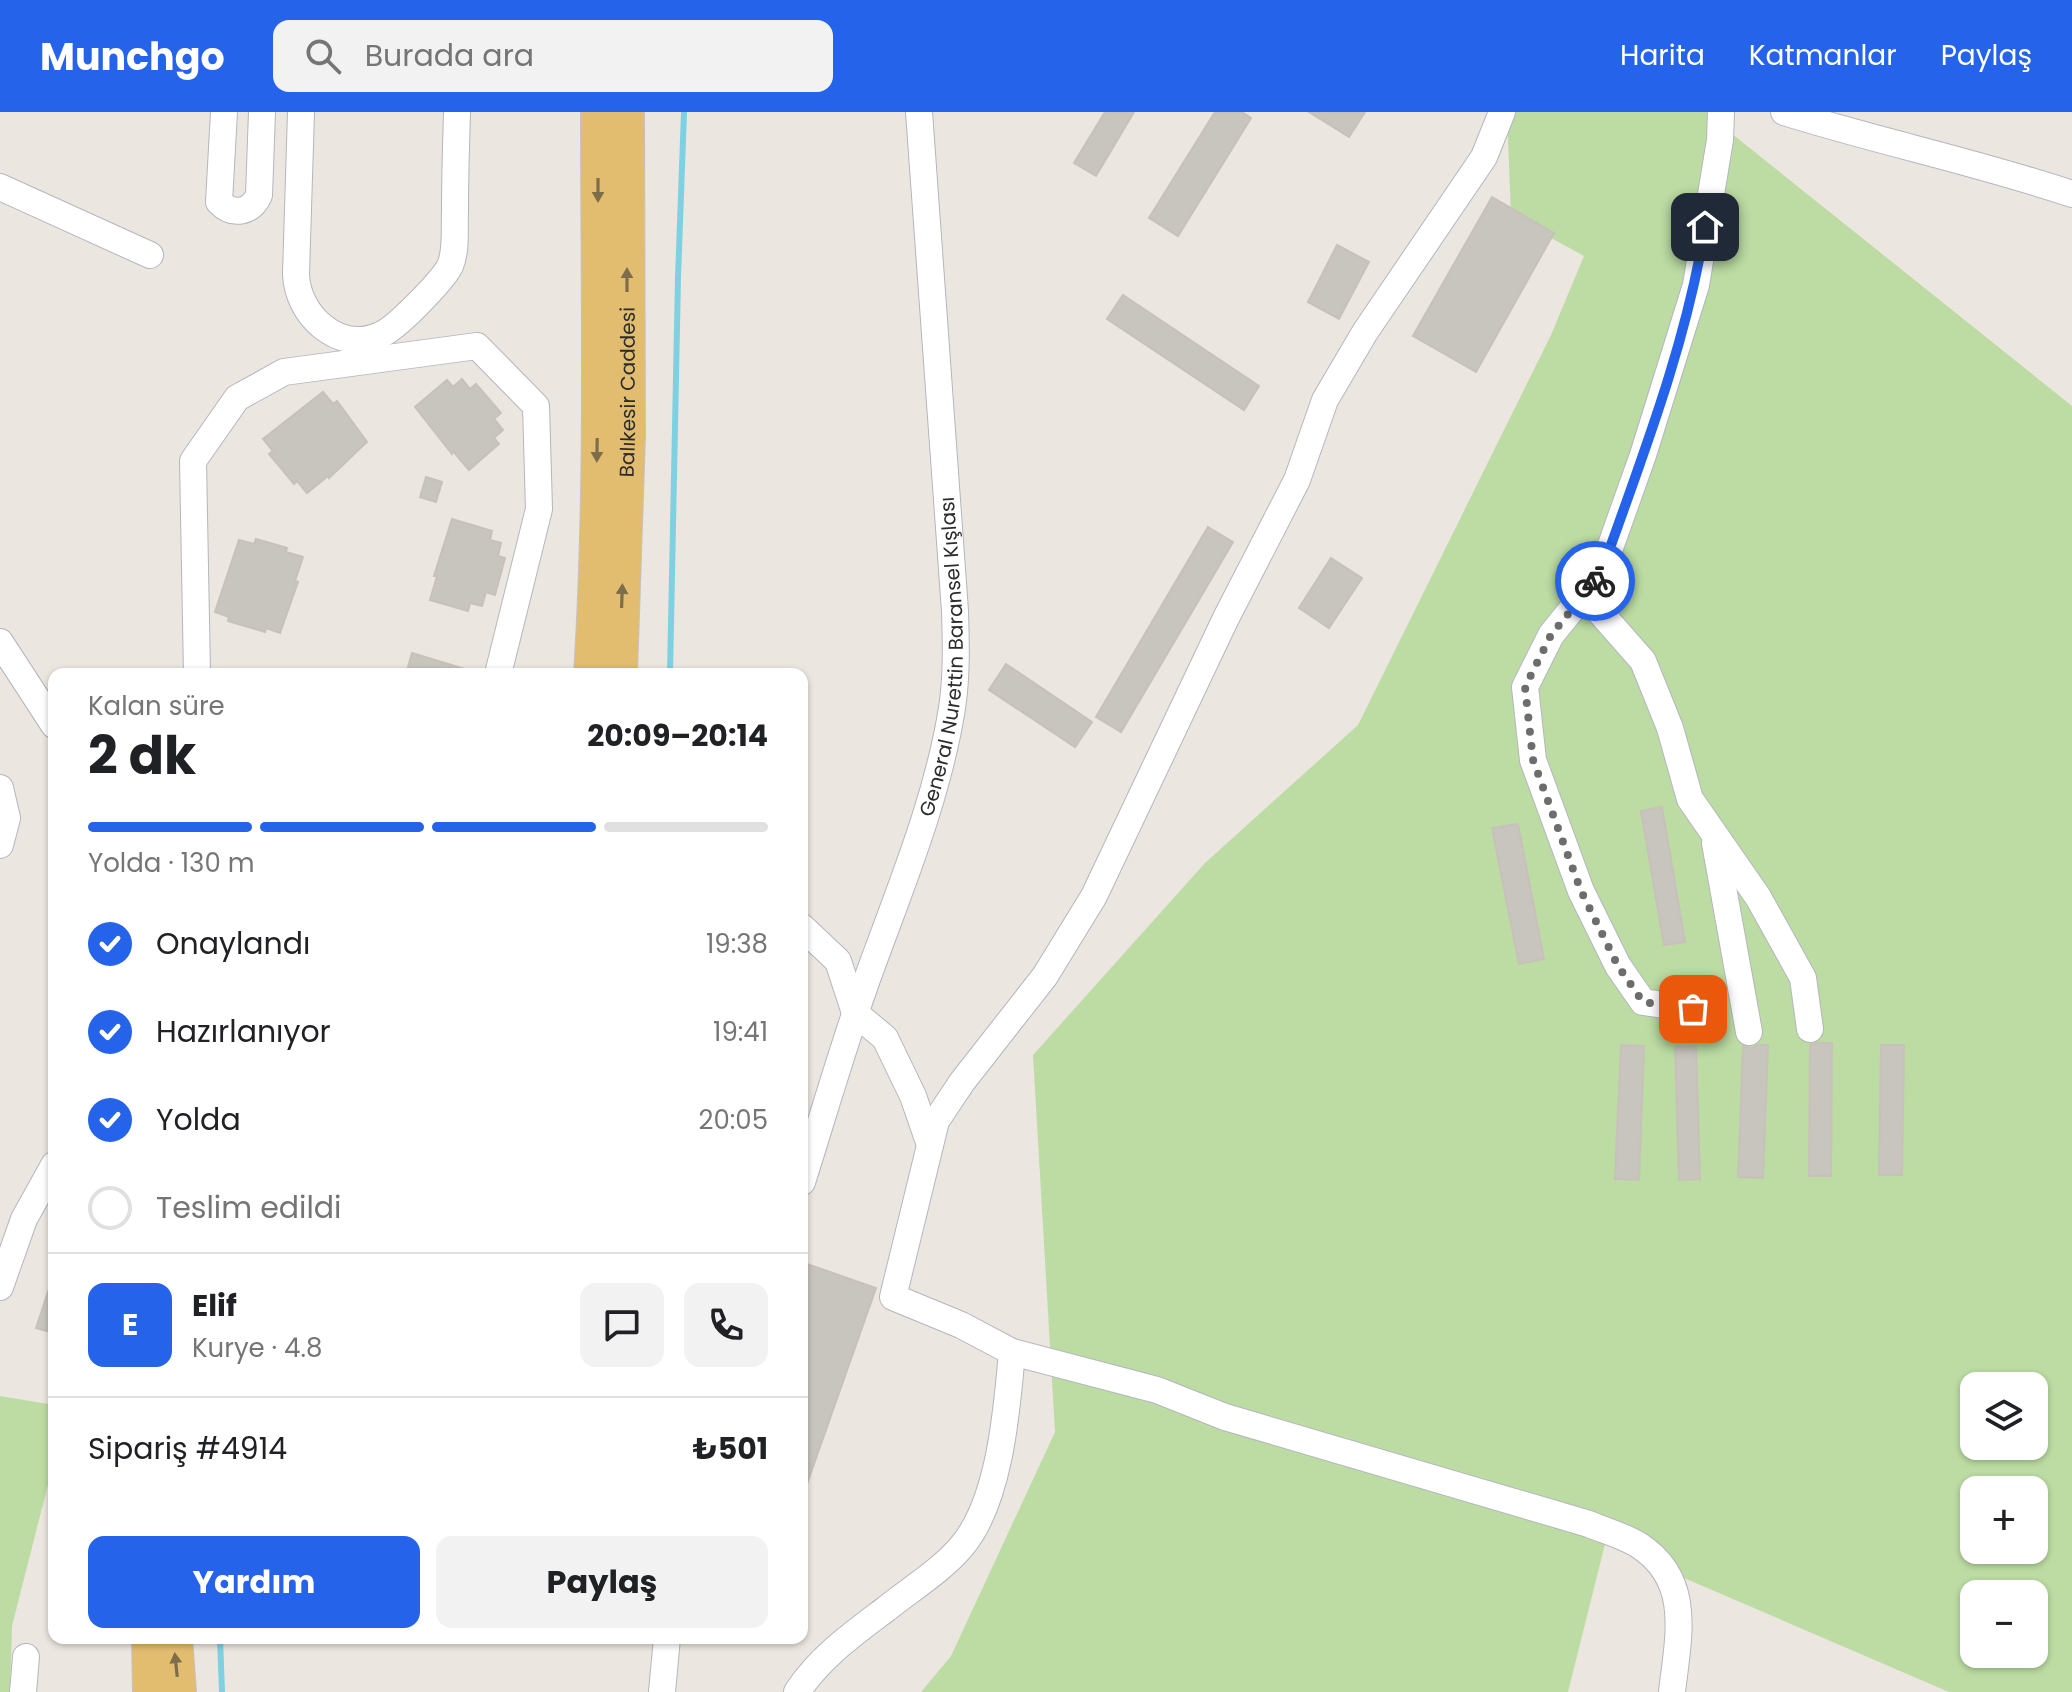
<!DOCTYPE html>
<html lang="tr">
<meta charset="utf-8">
<style>
:root{--surface:#fff;--page:#f2f2f2;--text:#202124;--muted:#757577;--line:#e0e0e0;--accent:#2563eb}
body{margin:0;font-family:Poppins,sans-serif;background:var(--page);color:var(--text);height:100vh;display:flex;flex-direction:column;font-size:30px;white-space:nowrap}
*{box-sizing:border-box;margin:0}
p{font-size:26px;color:var(--muted)}
.icon{flex:none;width:44px;height:44px;fill:none;stroke:currentColor;stroke-width:2;stroke-linecap:round;stroke-linejoin:round}
.map{position:relative;flex:1;overflow:hidden}
.sheet{position:absolute;left:48px;top:556px;width:760px;height:976px;display:flex;flex-direction:column;background:var(--surface);border-radius:16px;box-shadow:0 2px 6px #0004}
.sheet>*{flex:none}
.buttons{position:absolute;left:1960px;top:1260px;display:grid;gap:16px}
.buttons a{display:grid;place-items:center;width:88px;height:88px;border-radius:16px;background:var(--surface);box-shadow:0 2px 6px #0004;font-size:40px}
.pin{position:absolute;display:grid;place-items:center;width:68px;height:68px;color:#fff;margin:-34px;border-radius:16px;box-shadow:0 4px 12px #0006}
.courier{position:absolute;display:grid;place-items:center;width:80px;height:80px;margin:-40px;border:6px solid #2563eb;border-radius:50%;background:#fff;color:#222;box-shadow:0 2px 10px #0007}
.head em{font-style:normal;font-weight:700}
.head div{display:flex;flex-direction:column-reverse}
.head{display:flex;align-items:center;justify-content:space-between;height:136px;padding:0 40px}
h1{font-size:52px;font-weight:700;line-height:60px}
.bar{display:grid;grid-template-columns:repeat(4,1fr);gap:12px 8px;align-content:center;height:96px;padding:0 40px}
.bar i{height:10px;border-radius:6px;background:var(--line)}
.bar .current{background:var(--accent)}
.bar p{grid-column:span 4}
.line{display:flex;align-items:center;gap:20px;padding:0 40px;border-top:2px solid var(--line)}
.line div{flex:1}
.round{display:grid;place-items:center;flex:none;width:84px;height:84px;border-radius:16px;background:var(--page)}
ol{padding:0 40px;list-style:none}
li{display:flex;align-items:center;gap:24px;height:88px}
li p{margin-inline-start:auto}
li .icon{padding:8px;border-radius:50%;background:var(--accent);color:#fff;stroke-width:4}
li:last-child{color:var(--muted)}
li i{width:44px;height:44px;border:4px solid var(--line);border-radius:50%}
.action{display:flex;gap:16px;margin-top:auto;padding:16px 40px}
.action a{flex:1;height:92px;border-radius:16px;background:var(--accent);color:#fff;font-size:32px;font-weight:700;line-height:92px;text-align:center}
.action a+a{background:var(--page);color:var(--text)}
header{display:flex;align-items:center;gap:48px;box-sizing:border-box;height:112px;padding:0 40px;background:var(--accent);color:#fff}
header strong{font-size:38px}
nav{display:flex;gap:44px;margin-inline-start:auto;font-size:28px}
.search{width:560px;height:72px;background:var(--page);display:flex;align-items:center;gap:20px;box-sizing:border-box;padding:0 28px;border-radius:16px;color:var(--muted);font-size:30px}
.map>svg:first-child{display:block}
</style>
<header>
<strong>Munchgo</strong>
<div class="search"><svg class="icon" aria-label="search" viewBox="0 0 24 24"><circle cx="10" cy="10" r="6"/><path d="M15 15l6 6"/></svg>Burada ara</div>
<nav><a>Harita</a><a>Katmanlar</a><a>Paylaş</a></nav>
</header>
<div class="map">
<svg width="2072" height="1580" viewBox="0 0 2072 1580">
<rect width="100%" height="100%" fill="#ece6e0"/>
<!-- green -->
<path fill="#bcdca3" fill-rule="evenodd" d="M 1507,0 L 1722,0 L 1721,13 L 2072,294 L 2072,1580 L 1949,1580 L 1605,1432 L 1568,1580 L 921,1580 L 951,1544 L 1055,1320 L 1033,943 L 1205,751 L 1358,613 L 1551,223 L 1584,144 L 1511,104 ZM 1974,1274 L 2034,1274 L 2034,1334 L 1974,1334 ZM 1974,1378 L 2034,1378 L 2034,1438 L 1974,1438 ZM 1974,1482 L 2034,1482 L 2034,1542 L 1974,1542 Z
M 0,1284 L 54,1293 L 54,1349 L 12,1514 L 10,1580 L 0,1580 Z"/>
<g fill="none" stroke-linecap="round" stroke-linejoin="round">
<!-- stream -->
<path stroke="#7fd1e2" stroke-width="6" d="M 670,562 L 678,166 L 684,0
M 220,1526 L 222,1580"/>
</g>
<!-- building -->
<path fill="#c8c4be" stroke="#c8c1ba" stroke-width="2" d="M 1105,0 L 1134,0 L 1096,64 L 1074,51 Z
M 1215,0 L 1242,0 L 1251,6 L 1178,124 L 1149,106 Z
M 1309,0 L 1365,0 L 1349,25 Z
M 1492,85 L 1554,121 L 1476,260 L 1413,224 Z
M 1337,133 L 1369,150 L 1339,207 L 1308,190 Z
M 1123,183 L 1259,274 L 1244,298 L 1107,207 Z
M 462,267 L 470,277 L 476,272 L 501,301 L 494,307 L 503,318 L 494,326 L 499,332 L 469,358 L 453,339 L 452,342 L 415,295 L 447,268 L 453,275 Z
M 323,280 L 333,292 L 337,289 L 367,330 L 329,366 L 328,364 L 307,381 L 297,369 L 294,372 L 269,342 L 273,339 L 263,327 Z
M 426,365 L 442,370 L 436,390 L 420,385 Z
M 452,407 L 492,419 L 490,428 L 501,431 L 498,444 L 505,446 L 495,483 L 486,480 L 482,494 L 470,491 L 468,499 L 430,488 L 437,464 L 434,464 Z
M 1208,415 L 1233,430 L 1121,620 L 1096,605 Z
M 256,427 L 287,436 L 286,440 L 303,445 L 295,469 L 298,470 L 280,521 L 266,516 L 265,520 L 228,509 L 229,505 L 215,500 L 239,428 L 254,432 Z
M 1331,446 L 1362,466 L 1329,516 L 1299,496 Z
M 412,541 L 468,558 L 468,562 L 406,562 Z
M 1006,552 L 1092,610 L 1075,635 L 989,578 Z
M 1662,695 L 1685,830 L 1664,833 L 1641,699 Z
M 1518,712 L 1544,847 L 1519,852 L 1492,716 Z
M 1818,931 L 1832,931 L 1831,1064 L 1809,1064 L 1810,933 Z
M 1621,933 L 1644,934 L 1639,1068 L 1615,1067 Z
M 1758,933 L 1768,933 L 1763,1066 L 1738,1065 L 1743,934 L 1751,936 Z
M 1881,933 L 1904,933 L 1902,1063 L 1879,1063 Z
M 1696,934 L 1700,1067 L 1679,1068 L 1675,935 Z
M 807,1152 L 876,1176 L 804,1380 L 802,1379 L 802,1165 Z
M 51,1171 L 54,1172 L 54,1221 L 36,1216 Z"/>
<g fill="none" stroke-linecap="round" stroke-linejoin="round">
<defs>
<g id="minor">
<path d="M 224,0 L 219,90 C 233,104 251,101 259,83 L 262,0"/>
<path d="M 301,0 L 296,162 C 297,202 338,242 380,223 C 396,217 442,169 450,154 C 457,138 454,116 455,99 C 455,66 456,33 457,0"/>
<path d="M 1502,0 L 1484,45 L 1365,220 L 1325,288 L 1297,368 L 1226,506 L 1094,784 L 1045,864 L 962,970 L 936,1009 L 893,1185 L 961,1213 L 1012,1240 L 1157,1278 L 1225,1305 L 1589,1412 C 1605,1419 1625,1424 1640,1434 C 1693,1469 1678,1526 1672,1580"/>
<path d="M 1784,0 C 1880,30 1977,50 2072,82"/>
<path d="M 0,75 L 150,143"/>
<path d="M 1584,482 L 1643,549 L 1670,616 L 1690,687 L 1758,785 L 1803,866 L 1810,917"/>
<path d="M 0,530 L 54,613"/>
<path d="M 197,562 L 193,349 L 237,286 L 284,260 L 477,234 L 536,294 L 539,397 L 498,562"/>
<path d="M 0,676 L 7,706 L 0,733"/>
<path d="M 1715,731 L 1749,920"/>
<path d="M 802,815 L 838,849 L 855,901 L 885,926 L 913,984 L 930,1033"/>
<path d="M 1693,897 L 1643,890 L 1618,854 L 1581,779 L 1533,648 L 1525,575 L 1551,523 L 1601,461 L 1643,343 L 1696,173 L 1720,28 L 1721,0"/>
<path id="s1" d="M 802,1070 C 823,1004 842,938 865,873 C 897,783 937,691 952,596 C 957,563 956,531 955,499 L 919,0"/>
<path d="M 0,1175 L 24,1107 L 54,1053"/>
<path d="M 23,1580 L 26,1545"/>
<path d="M 662,1580 L 667,1526"/>
<path d="M 797,1580 C 820,1545 853,1522 886,1497 C 911,1477 942,1458 962,1434 C 1000,1389 1007,1297 1012,1240"/>
</g>
<g id="major">
<path d="M 591,562 C 603,375 598,187 598,0"/>
<path id="s2" d="M 620,562 L 628,324 L 627,0"/>
<path d="M 149,1526 L 150,1580"/>
<path d="M 175,1526 L 179,1580"/>
</g>
</defs>
<!-- minor casing -->
<use href="#minor" stroke="#b4b6be" stroke-width="28"/>
<!-- major casing -->
<use href="#major" stroke="#c4c4c4" stroke-width="36"/>
<!-- minor -->
<use href="#minor" stroke="#fff" stroke-width="26"/>
<!-- major -->
<use href="#major" stroke="#e2bc6f" stroke-width="34"/>
</g>
<!-- one-way arrows -->
<defs><path id="oneway-solid" d="M-6-.8H1V-3.2L6.5 0L1 3.2V.8H-6Z" transform="scale(2)"/></defs>
<g fill="#7e6d4a">
<use href="#oneway-solid" transform="translate(598 78) rotate(90)"/>
<use href="#oneway-solid" transform="translate(627 168) rotate(-90)"/>
<use href="#oneway-solid" transform="translate(597 338) rotate(91)"/>
<use href="#oneway-solid" transform="translate(622 484) rotate(-88)"/>
<use href="#oneway-solid" transform="translate(176 1553) rotate(-96)"/>
</g>
<g fill="none" stroke-linecap="round" stroke-linejoin="round">
<!-- done -->
<path stroke="#6f6d6b" stroke-width="8" stroke-dasharray="0 14.4" d="M 1595,469 L 1551,523 L 1525,575 L 1533,648 L 1581,779 L 1618,854 L 1643,890 L 1693,897"/>
<!-- route -->
<path stroke="#2563eb" stroke-width="10" d="M 1595,469 L 1601,461 C 1641,348 1686,234 1705,115"/>
</g>
<g text-anchor="middle" stroke-width="6" stroke-linejoin="round" paint-order="stroke">
<!-- street labels -->
<g font-size="20" fill="#2c2c2c" stroke="#fff">
<text dy="7" stroke="none"><textPath href="#s2" startOffset="282">Balıkesir Caddesi</textPath></text>
<text dy="7" stroke="none"><textPath href="#s1" startOffset="548">General Nurettin Baransel Kışlası</textPath></text>
</g>
</g>
</svg>
<div class="buttons">
<a><svg class="icon" aria-label="layers" viewBox="0 0 24 24"><path d="M12 4l9 5-9 5-9-5zM3 14l9 5 9-5"/></svg></a>
<a>+</a>
<a>−</a>
</div>
<div class="pin" style="left:1693px;top:897px;background:#ea580c"><svg class="icon" aria-label="bag" viewBox="0 0 24 24"><path d="M5 8h14l-1 12H6zM9 8a3 3 0 0 1 6 0"/></svg></div>
<div class="pin" style="left:1705px;top:115px;background:#1f2937"><svg class="icon" aria-label="home" viewBox="0 0 24 24"><path d="M3 11l9-7 9 7M6 9v11h12V9"/></svg></div>
<div class="courier" style="left:1595px;top:469px"><svg class="icon" aria-label="bike" viewBox="0 0 24 24"><circle cx="6" cy="16" r="4"/><circle cx="18" cy="16" r="4"/><path d="M6 16l4-8h5l3 8M10 8l3 8H6M13 5h3"/></svg></div>
<section class="sheet">
<div class="head"><div><h1>2 dk</h1><p>Kalan süre</p></div><em>20:09–20:14</em></div>
<div class="bar"><i class="current"></i><i class="current"></i><i class="current"></i><i></i><p>Yolda · 130 m</p></div>
<ol>
<li><svg class="icon" aria-label="check" viewBox="0 0 24 24"><path d="M5 12l5 5 9-10"/></svg>Onaylandı<p>19:38</p></li>
<li><svg class="icon" aria-label="check" viewBox="0 0 24 24"><path d="M5 12l5 5 9-10"/></svg>Hazırlanıyor<p>19:41</p></li>
<li><svg class="icon" aria-label="check" viewBox="0 0 24 24"><path d="M5 12l5 5 9-10"/></svg>Yolda<p>20:05</p></li>
<li><i></i>Teslim edildi</li>
</ol>
<div class="line" style="height:144px"><b class="round" style="background:var(--accent);color:#fff">E</b><div><b>Elif</b><p>Kurye · 4.8</p></div><a class="round"><svg class="icon" aria-label="chat" viewBox="0 0 24 24"><path d="M4 5h16v11H9l-5 4z"/></svg></a><a class="round"><svg class="icon" aria-label="phone" viewBox="0 0 24 24"><path d="M5 4h4l2 5-3 2q2 4 5 5l2-3 5 2v4C11 20 4 13 5 4z"/></svg></a></div>
<div class="line" style="height:104px"><div>Sipariş #4914</div><b>₺501</b></div>
<div class="action"><a>Yardım</a><a>Paylaş</a></div>
</section>
</div>
